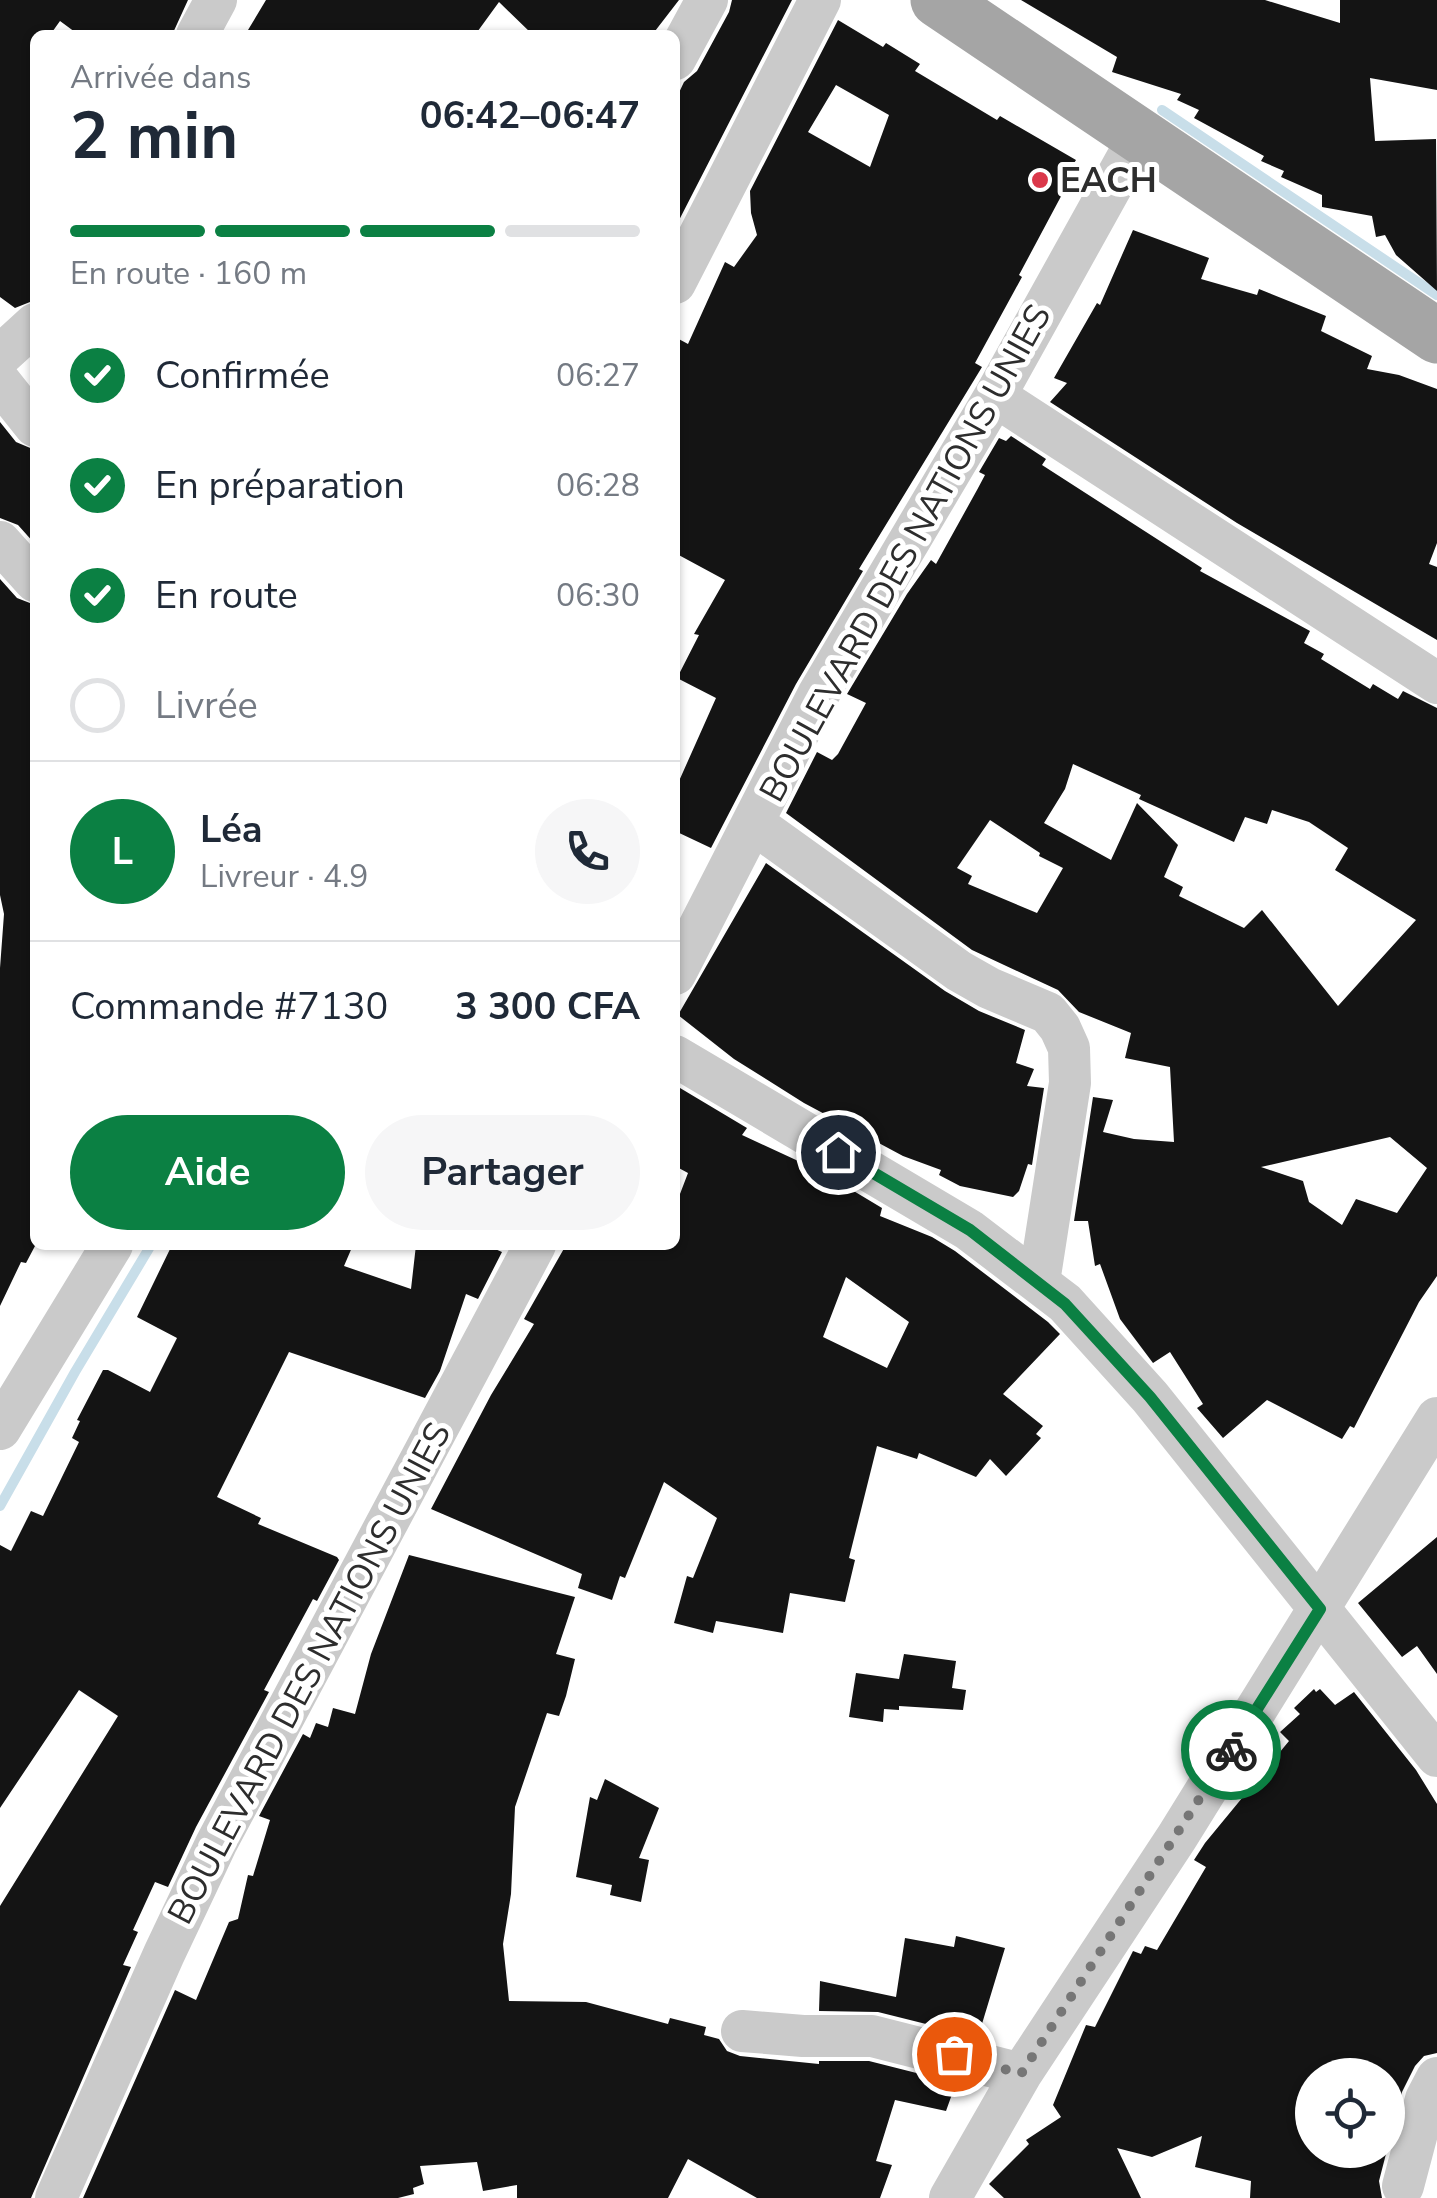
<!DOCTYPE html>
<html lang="fr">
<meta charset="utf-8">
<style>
:root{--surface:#fff;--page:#f6f6f7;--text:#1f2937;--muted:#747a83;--line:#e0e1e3;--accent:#0b8043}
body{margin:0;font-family:"Nunito Sans",sans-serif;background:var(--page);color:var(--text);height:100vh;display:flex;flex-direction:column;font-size:38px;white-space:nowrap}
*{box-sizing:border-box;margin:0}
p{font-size:32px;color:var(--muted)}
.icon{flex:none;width:55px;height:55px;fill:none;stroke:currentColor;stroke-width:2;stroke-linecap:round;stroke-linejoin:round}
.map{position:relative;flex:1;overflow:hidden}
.sheet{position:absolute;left:30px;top:30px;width:650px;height:1220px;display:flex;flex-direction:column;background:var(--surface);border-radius:15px;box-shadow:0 2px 8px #0004}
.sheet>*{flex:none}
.tools{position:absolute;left:1295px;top:2058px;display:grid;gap:20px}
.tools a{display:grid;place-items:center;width:110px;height:110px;border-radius:50%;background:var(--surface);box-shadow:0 2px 8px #0004;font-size:50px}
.pin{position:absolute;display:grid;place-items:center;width:85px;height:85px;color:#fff;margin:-42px;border:5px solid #fff;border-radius:50%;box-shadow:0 2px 10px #0007}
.courier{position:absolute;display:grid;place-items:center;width:100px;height:100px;margin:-50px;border:8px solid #0b8043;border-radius:50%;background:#fff;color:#222;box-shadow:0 2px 12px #0007}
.overview em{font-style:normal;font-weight:700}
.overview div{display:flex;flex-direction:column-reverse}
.overview{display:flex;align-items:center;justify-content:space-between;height:170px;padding:0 40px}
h1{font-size:65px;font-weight:700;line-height:75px}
.bar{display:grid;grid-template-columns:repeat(4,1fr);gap:15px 10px;align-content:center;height:120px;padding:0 40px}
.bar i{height:12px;border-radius:8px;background:var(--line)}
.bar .active{background:var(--accent)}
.bar p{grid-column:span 4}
.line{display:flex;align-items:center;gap:25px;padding:0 40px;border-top:2px solid var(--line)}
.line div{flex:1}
.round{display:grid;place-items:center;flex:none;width:105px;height:105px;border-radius:52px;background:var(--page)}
ol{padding:0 40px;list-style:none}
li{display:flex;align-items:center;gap:30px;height:110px}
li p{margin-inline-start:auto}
li .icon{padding:10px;border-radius:50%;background:var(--accent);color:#fff;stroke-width:4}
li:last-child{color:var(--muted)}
li i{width:55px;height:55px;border:5px solid var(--line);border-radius:50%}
.cta{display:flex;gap:20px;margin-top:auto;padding:20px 40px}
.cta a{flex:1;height:115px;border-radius:60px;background:var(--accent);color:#fff;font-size:40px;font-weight:700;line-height:115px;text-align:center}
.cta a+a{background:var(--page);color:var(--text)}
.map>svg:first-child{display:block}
</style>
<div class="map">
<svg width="1437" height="2198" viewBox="0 0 1437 2198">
<rect width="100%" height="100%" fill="#fff"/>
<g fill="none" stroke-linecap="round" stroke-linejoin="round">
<!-- stream -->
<path stroke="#c8dee9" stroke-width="10" d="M 1162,110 L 1437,295
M 0,1506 L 75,1372 L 151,1245"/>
</g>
<!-- building -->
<path fill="#141414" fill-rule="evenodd" d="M 0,0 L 188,0 L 172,35 L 79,35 L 60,21 L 50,35 L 35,35 L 35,300 L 15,308 L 0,297 Z
M 266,0 L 679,0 L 652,35 L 533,35 L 499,2 L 475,35 L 245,35 Z
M 732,0 L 792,0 L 675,228 L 675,101 L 684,82 L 697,71 L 729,12 Z
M 1021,0 L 1265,0 L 1340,23 L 1340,0 L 1437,0 L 1437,90 L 1370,78 L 1375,141 L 1436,139 L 1437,291 L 1396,255 L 1385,235 L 1376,237 L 1372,216 L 1322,207 L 1322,195 L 1281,177 L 1284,171 L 1261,161 L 1264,156 L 1194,118 L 1199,110 L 1177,100 L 1181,94 L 1112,72 L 1117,57 Z
M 838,20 L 883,47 L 886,43 L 920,64 L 915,71 L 997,120 L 1000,116 L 1076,160 L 1061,184 L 1066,187 L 1019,275 L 1022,277 L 975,363 L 982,367 L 859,569 L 863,571 L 796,684 L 711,848 L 675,831 L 675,790 L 716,698 L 677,678 L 699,635 L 694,634 L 725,580 L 675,553 L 675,337 L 688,344 L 725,262 L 734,267 L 757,235 L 751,213 L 750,191 ZM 836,85 L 889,115 L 870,167 L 808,132 Z
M 1133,230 L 1209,258 L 1201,279 L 1257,295 L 1259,289 L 1326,316 L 1321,331 L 1372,356 L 1367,369 L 1399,375 L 1437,389 L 1437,543 L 1429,564 L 1437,567 L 1437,640 L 1237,523 L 1050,402 L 1067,383 L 1054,378 L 1097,303 L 1100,305 Z
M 0,422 L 16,442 L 35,450 L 35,544 L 18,525 L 0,518 Z
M 1011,436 L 1046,459 L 1042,465 L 1202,568 L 1200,571 L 1310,631 L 1304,643 L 1324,654 L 1321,659 L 1370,689 L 1373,684 L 1398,699 L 1403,691 L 1437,708 L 1437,1276 L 1419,1302 L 1354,1428 L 1350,1426 L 1342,1439 L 1267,1400 L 1223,1438 L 1197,1408 L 1203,1404 L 1170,1352 L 1153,1363 L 1120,1319 L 1100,1264 L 1095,1266 L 1088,1221 L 1074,1221 L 1093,1097 L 1113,1100 L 1103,1132 L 1134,1139 L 1174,1142 L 1170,1067 L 1125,1058 L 1131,1033 L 1079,1012 L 1058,990 L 972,950 L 786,813 L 817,752 L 832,760 L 838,754 L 866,703 L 847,694 L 907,594 L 931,560 L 936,564 L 977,490 L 985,475 L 979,472 L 999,438 L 1006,441 ZM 1073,764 L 1141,795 L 1139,799 L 1234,842 L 1245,817 L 1267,824 L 1272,810 L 1309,822 L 1348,848 L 1335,870 L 1416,920 L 1338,1006 L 1262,910 L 1244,928 L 1179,896 L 1183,887 L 1164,877 L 1178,845 L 1137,803 L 1111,860 L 1044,823 L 1065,789 ZM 990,820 L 1040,853 L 1039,856 L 1063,868 L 1037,913 L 968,884 L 972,876 L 957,868 ZM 1390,1137 L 1427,1168 L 1397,1213 L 1356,1199 L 1342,1225 L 1309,1202 L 1303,1181 L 1261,1167 Z
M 0,579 L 17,598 L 35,605 L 35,1246 L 26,1263 L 21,1262 L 0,1306 L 0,968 L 4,914 L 0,895 Z
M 766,863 L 945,991 L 979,1011 L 1025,1030 L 1016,1063 L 1034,1069 L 1027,1086 L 1044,1088 L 1032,1165 L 1028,1164 L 1019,1191 L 1013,1197 L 960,1186 L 939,1175 L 941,1170 L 903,1156 L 804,1103 L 734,1059 L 678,1015 Z
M 675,1085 L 747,1128 L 742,1135 L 822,1172 L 882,1208 L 880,1216 L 932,1237 L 955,1251 L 1048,1322 L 1060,1334 L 1003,1394 L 1043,1426 L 1036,1434 L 1041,1438 L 1006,1476 L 990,1459 L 976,1477 L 919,1453 L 917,1459 L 877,1446 L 849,1558 L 855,1560 L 845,1602 L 790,1593 L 783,1633 L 716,1621 L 713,1633 L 674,1623 L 687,1576 L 693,1578 L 717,1518 L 664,1482 L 625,1578 L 620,1576 L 612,1600 L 578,1588 L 582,1574 L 431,1509 L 491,1395 L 534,1324 L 524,1319 L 566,1245 L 675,1245 L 675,1207 L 688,1173 L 675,1166 ZM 846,1277 L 909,1322 L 887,1368 L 823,1337 Z
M 172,1245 L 353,1245 L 344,1266 L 411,1289 L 416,1245 L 486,1245 L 502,1252 L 478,1299 L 466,1294 L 440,1371 L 425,1398 L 289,1352 L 217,1497 L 261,1518 L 258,1524 L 337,1557 L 339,1560 L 317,1601 L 313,1599 L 264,1690 L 269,1692 L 196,1827 L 168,1887 L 155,1882 L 133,1930 L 138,1932 L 123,1965 L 131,1967 L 31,2198 L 0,2198 L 0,1906 L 118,1716 L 79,1690 L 0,1808 L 0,1545 L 11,1551 L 31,1511 L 43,1516 L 79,1442 L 72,1438 L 80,1421 L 77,1420 L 103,1370 L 108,1370 L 150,1392 L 177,1338 L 137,1317 Z
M 1437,1537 L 1437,1674 L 1417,1646 L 1402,1657 L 1358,1603 Z
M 409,1555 L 575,1597 L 556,1654 L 575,1659 L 566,1696 L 559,1716 L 547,1713 L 515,1807 L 511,1894 L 503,1944 L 509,2001 L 586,2002 L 668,2024 L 670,2018 L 706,2027 L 704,2035 L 719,2039 L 727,2051 L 740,2056 L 819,2064 L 819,2061 L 869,2061 L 956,2083 L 946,2111 L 895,2100 L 876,2161 L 892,2165 L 880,2198 L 757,2198 L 688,2159 L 668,2198 L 517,2198 L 517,2185 L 483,2191 L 477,2162 L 420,2166 L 424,2184 L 413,2188 L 414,2194 L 398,2198 L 83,2198 L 175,1990 L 196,2000 L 229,1922 L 238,1919 L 248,1875 L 253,1876 L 270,1820 L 259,1816 L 303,1734 L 310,1738 L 316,1723 L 328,1727 L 333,1708 L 355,1714 L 371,1654 Z
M 904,1654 L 956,1661 L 952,1688 L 966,1690 L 963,1710 L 899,1706 L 899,1710 L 884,1709 L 883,1722 L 849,1717 L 856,1673 L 899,1679 Z
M 1314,1689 L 1316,1692 L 1320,1689 L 1335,1705 L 1354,1692 L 1416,1770 L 1437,1804 L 1437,2053 L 1424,2056 L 1415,2066 L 1402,2092 L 1388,2147 L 1388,2075 L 1312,2075 L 1312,2150 L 1387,2150 L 1379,2181 L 1382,2198 L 1250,2198 L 1251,2181 L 1195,2167 L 1202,2136 L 1152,2157 L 1117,2148 L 1141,2198 L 1004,2198 L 989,2184 L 1029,2144 L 1026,2140 L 1061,2117 L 1053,2105 L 1086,2025 L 1095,2027 L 1133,1951 L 1141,1954 L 1145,1946 L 1157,1950 L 1206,1867 L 1194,1860 L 1205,1843 L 1289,1741 L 1280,1732 L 1300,1714 L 1294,1708 Z
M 605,1779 L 659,1808 L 639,1858 L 649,1860 L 641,1902 L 610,1895 L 612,1885 L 576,1877 L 590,1797 L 597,1800 Z
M 956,1936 L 1005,1948 L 978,2037 L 878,2012 L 819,2011 L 820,1981 L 896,1997 L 905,1938 L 954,1947 Z"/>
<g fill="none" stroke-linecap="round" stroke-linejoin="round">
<!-- minor -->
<path stroke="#cacaca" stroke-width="42" d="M 197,35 L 216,0
M 675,59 L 707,0
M 675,283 L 820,0
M 0,356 L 35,324
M 0,382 L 35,426
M 995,396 L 1437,683
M 0,542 L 35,581
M 753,823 L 959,971 L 989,988 L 1048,1013 L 1060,1028 L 1069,1048 L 1070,1083 L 1039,1282
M 675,974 L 818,695 L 995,396 L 1140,135
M 675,1056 L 969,1230 L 1065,1303 L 1150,1397 L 1437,1756
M 0,1429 L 112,1245
M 742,2031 L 803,2036 L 872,2036 L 1021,2074
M 1403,2186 L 1426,2099 L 1437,2078
M 56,2198 L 164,1954 L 216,1844 L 535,1245
M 950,2198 L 1021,2074 L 1177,1837 L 1437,1418"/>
<!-- major -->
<path stroke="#a5a5a5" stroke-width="55" d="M 938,0 L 1437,336"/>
</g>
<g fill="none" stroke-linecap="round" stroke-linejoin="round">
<!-- done -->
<path stroke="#767676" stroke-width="10" stroke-dasharray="0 18" d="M 954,2054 L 1021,2074 L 1231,1750"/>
<!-- route -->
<path stroke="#0b8043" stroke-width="12" d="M 838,1152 L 970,1230 L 1065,1304 L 1150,1397 L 1320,1609 L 1231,1750"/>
</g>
<!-- markers -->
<circle fill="#db384b" stroke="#fff" stroke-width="4" cx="1040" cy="180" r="10"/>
<g text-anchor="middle" stroke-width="10" stroke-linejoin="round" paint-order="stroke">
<!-- poi labels -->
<g font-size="35" font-weight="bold" fill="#2d2d2d" stroke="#fff" text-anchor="start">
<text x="1060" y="192">EACH</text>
</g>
<!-- street labels -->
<g font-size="35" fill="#2d2d2d" stroke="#fff">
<text transform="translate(905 553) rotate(-61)" y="12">BOULEVARD DES NATIONS UNIES</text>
<text transform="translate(309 1673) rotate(-62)" y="12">BOULEVARD DES NATIONS UNIES</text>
</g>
</g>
</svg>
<div class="tools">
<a><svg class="icon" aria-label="locate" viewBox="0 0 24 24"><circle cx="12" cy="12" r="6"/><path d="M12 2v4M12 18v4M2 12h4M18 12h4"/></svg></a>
</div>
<div class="pin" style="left:954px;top:2054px;background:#ea580c"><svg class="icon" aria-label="bag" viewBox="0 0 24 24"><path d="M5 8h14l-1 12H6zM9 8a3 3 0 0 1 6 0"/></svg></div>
<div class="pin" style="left:838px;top:1152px;background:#1f2937"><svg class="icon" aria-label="home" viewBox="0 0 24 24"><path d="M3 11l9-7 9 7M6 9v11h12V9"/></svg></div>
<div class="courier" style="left:1231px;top:1750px"><svg class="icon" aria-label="bike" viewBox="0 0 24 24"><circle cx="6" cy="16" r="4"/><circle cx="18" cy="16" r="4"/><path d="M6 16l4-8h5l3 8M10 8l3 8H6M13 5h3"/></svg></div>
<section class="sheet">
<div class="overview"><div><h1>2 min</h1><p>Arrivée dans</p></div><em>06:42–06:47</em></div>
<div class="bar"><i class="active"></i><i class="active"></i><i class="active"></i><i></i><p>En route · 160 m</p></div>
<ol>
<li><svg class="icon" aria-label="check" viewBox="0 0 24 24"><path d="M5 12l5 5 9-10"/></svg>Confirmée<p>06:27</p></li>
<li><svg class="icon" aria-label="check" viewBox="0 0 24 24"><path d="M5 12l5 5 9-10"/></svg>En préparation<p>06:28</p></li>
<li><svg class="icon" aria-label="check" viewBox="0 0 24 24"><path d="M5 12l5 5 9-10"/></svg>En route<p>06:30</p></li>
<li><i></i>Livrée</li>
</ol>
<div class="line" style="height:180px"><b class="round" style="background:var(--accent);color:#fff">L</b><div><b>Léa</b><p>Livreur · 4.9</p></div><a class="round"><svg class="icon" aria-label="phone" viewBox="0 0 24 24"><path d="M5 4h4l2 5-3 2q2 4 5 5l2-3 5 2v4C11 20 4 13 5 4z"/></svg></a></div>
<div class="line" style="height:130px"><div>Commande #7130</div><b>3 300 CFA</b></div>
<div class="cta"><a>Aide</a><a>Partager</a></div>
</section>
</div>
